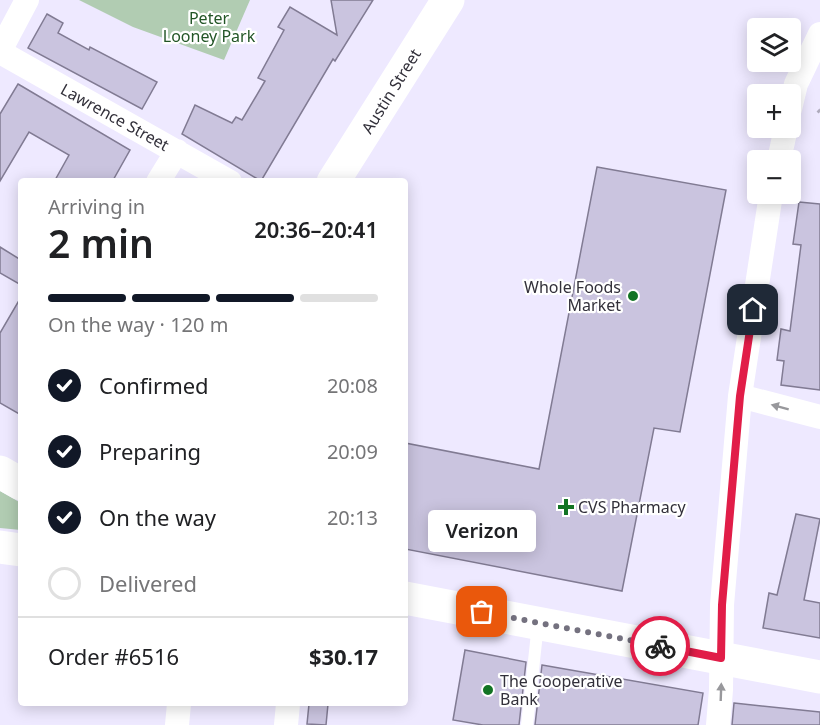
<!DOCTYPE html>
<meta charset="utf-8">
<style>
:root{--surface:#fff;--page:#f2f2f2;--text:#202124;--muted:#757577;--line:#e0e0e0;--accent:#111827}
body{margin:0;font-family:"Noto Sans",sans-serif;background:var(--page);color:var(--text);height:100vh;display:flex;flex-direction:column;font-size:22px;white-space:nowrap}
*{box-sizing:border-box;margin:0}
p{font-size:20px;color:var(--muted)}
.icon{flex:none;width:33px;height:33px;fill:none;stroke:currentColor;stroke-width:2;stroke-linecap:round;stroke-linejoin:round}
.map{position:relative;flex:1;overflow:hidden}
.drawer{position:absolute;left:18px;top:178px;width:390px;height:528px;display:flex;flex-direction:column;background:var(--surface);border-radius:6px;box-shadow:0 3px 15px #0003}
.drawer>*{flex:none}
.tools{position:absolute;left:747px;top:18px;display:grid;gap:12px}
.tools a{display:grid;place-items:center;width:54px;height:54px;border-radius:6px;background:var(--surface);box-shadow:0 3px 15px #0003;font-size:30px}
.pin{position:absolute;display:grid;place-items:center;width:51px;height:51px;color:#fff;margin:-26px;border-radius:12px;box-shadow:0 3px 9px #0006}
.courier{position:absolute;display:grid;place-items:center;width:60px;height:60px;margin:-30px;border:4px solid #e11d48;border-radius:50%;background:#fff;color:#222;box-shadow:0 2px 8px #0007}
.bubble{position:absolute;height:42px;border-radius:6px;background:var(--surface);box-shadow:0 3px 15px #0003;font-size:20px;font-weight:600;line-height:42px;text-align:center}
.overview em{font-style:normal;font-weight:600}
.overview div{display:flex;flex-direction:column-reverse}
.overview{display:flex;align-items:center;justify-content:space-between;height:102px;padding:0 30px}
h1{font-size:39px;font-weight:600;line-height:45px}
.bar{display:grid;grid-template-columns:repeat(4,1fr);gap:9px 6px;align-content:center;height:72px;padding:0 30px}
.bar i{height:8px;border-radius:4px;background:var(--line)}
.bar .active{background:var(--accent)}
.bar p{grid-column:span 4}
.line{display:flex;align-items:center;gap:15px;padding:0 30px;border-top:2px solid var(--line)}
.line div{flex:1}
ol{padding:0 30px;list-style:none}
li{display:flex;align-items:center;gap:18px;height:66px}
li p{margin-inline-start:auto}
li .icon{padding:6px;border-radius:50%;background:var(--accent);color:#fff;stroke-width:4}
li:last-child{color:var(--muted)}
li i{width:33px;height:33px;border:3px solid var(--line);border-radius:50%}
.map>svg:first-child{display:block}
</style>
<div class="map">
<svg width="820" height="725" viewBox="0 0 820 725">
<rect width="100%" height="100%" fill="#eee9ff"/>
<!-- green -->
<path fill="#b1ccb2" d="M 79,0 L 250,0 L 224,60 L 133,27 Z
M 0,491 L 21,503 L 21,530 L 0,528 Z"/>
<!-- building -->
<path fill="#cac4df" stroke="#817b93" stroke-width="1.5" d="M 331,0 L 373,0 L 335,61 L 333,59 L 261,181 L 182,134 L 195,105 L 232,123 L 236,117 L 242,120 L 265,81 L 258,78 L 284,30 L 278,27 L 290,7 L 337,35 Z
M 47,14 L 63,23 L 58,33 L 89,50 L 90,47 L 157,82 L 142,109 L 28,48 Z
M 18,84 L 130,150 L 112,182 L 54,182 L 69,155 L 29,132 L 0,181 L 0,114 Z
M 597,167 L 726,190 L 680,432 L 654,428 L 622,591 L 405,549 L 405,443 L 539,469 Z
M 799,202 L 820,204 L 820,390 L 781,385 L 784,361 L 777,360 L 781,329 L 790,331 L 801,245 L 793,244 Z
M 0,247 L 21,260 L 21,285 L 0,273 Z
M 21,297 L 21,415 L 0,403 L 0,333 Z
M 796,514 L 820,519 L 804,600 L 820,603 L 820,638 L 763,628 L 769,593 L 777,595 Z
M 465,650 L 526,662 L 519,725 L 483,725 L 453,720 Z
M 542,665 L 703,693 L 698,725 L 535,725 Z
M 734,703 L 820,712 L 820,725 L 732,725 Z
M 309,704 L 328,704 L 326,725 L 307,724 Z"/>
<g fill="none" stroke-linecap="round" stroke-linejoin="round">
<!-- path -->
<path stroke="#aeaabc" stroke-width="4" stroke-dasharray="6 3" stroke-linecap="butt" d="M 818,110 L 820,112"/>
<!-- lane -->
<path stroke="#fff" stroke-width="12" d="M 527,725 L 538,624"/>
<!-- street -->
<path stroke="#fff" stroke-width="24" d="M 0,51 L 27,0
M 0,52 L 230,182
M 790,109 L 796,84 L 820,34
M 779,160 L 786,128
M 158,182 L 177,151
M 740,396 L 820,417
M 177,725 L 179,704
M 286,725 L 288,704
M 718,725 L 721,690 L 722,605 L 740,396 L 771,194"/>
<!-- secondary -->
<path stroke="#fff" stroke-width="33" d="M 333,182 L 448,0
M 0,472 L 21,484
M 0,547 L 21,550
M 405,598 L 820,677"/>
</g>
<!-- one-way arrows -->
<defs><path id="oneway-solid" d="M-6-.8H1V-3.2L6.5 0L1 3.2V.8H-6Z" transform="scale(1.5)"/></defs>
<g fill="#98989c">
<use href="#oneway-solid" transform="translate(780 407) rotate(-165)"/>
<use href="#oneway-solid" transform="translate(721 692) rotate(-88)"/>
</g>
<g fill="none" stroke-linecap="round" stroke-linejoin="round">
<!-- done -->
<path stroke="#74717f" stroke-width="6" stroke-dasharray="0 10.8" d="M 482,612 L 660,646"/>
<!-- route -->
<path stroke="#e11d48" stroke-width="8" d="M 660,646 L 721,658 L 722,605 L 740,396 L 753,310"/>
</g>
<!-- markers -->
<g fill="#127424" stroke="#fff" stroke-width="2">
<circle cx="633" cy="296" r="6"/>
<path d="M563 498h6v6h6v6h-6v6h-6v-6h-6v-6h6z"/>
<circle cx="488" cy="690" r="6"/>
</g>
<g text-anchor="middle" stroke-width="4.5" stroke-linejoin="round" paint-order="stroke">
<!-- park labels -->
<g font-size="16" fill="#225526" stroke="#fff">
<text x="209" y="24">Peter<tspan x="209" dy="18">Looney Park</tspan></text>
</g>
<!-- street labels -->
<g font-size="16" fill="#32303a" stroke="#fff">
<text transform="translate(391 91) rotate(-58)" y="6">Austin Street</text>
<text transform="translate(115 117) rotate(29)" y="6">Lawrence Street</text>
</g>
<!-- poi labels -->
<g font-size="16" fill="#32303a" stroke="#fff" text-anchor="start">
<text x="621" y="293" text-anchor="end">Whole Foods<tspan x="621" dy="18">Market</tspan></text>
<text x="578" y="513">CVS Pharmacy</text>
<text x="500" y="687">The Cooperative<tspan x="500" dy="18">Bank</tspan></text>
</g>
</g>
</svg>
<div class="tools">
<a><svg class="icon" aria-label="layers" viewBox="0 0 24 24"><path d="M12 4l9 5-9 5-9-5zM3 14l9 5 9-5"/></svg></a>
<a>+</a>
<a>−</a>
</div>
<div class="pin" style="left:482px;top:612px;background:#ea580c"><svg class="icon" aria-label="bag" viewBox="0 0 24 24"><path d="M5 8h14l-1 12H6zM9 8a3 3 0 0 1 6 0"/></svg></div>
<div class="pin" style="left:753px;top:310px;background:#1f2937"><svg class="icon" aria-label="home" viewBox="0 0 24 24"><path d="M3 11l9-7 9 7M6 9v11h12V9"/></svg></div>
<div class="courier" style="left:660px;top:646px"><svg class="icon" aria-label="bike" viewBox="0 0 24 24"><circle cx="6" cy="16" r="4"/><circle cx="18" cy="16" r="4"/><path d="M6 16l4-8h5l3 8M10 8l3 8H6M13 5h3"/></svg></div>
<div class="bubble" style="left:428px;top:510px;width:108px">Verizon</div>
<section class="drawer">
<div class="overview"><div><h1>2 min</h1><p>Arriving in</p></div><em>20:36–20:41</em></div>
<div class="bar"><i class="active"></i><i class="active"></i><i class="active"></i><i></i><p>On the way · 120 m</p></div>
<ol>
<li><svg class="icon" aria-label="check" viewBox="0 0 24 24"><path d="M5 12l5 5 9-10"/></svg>Confirmed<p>20:08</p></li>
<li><svg class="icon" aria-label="check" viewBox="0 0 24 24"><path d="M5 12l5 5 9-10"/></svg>Preparing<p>20:09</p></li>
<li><svg class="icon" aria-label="check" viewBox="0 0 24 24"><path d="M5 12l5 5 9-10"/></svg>On the way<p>20:13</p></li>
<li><i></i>Delivered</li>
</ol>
<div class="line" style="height:78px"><div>Order #6516</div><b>$30.17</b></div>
</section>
</div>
